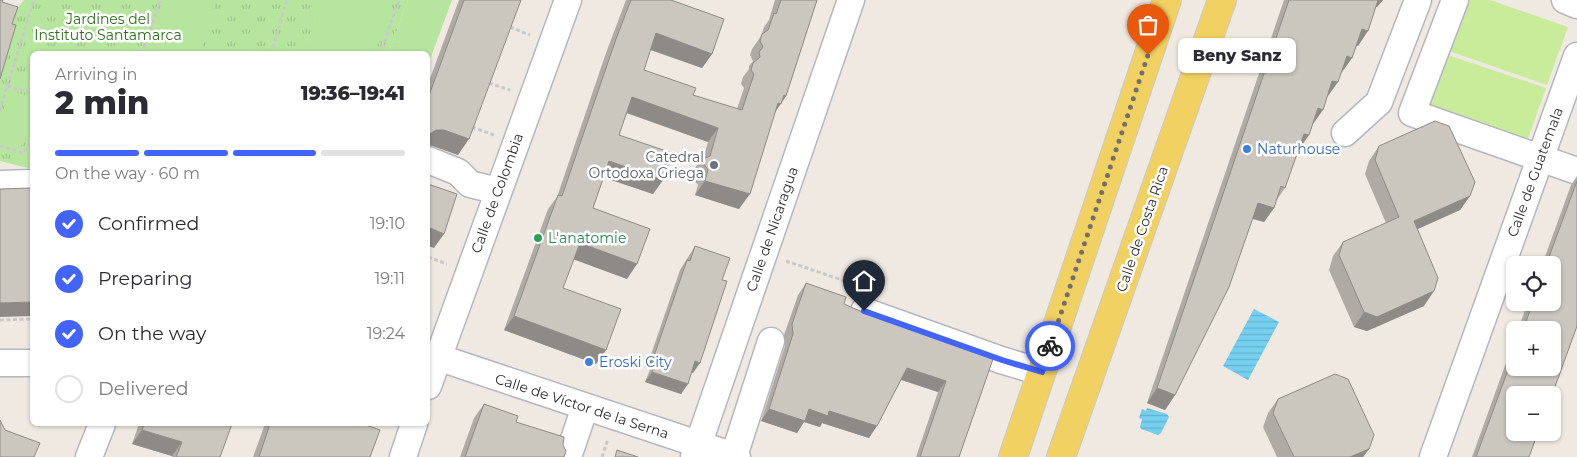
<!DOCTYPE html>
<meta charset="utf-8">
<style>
:root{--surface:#fff;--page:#f2f2f3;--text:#2b2b33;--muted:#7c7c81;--line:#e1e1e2;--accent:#4264fb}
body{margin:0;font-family:Montserrat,sans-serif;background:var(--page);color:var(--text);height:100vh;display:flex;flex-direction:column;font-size:19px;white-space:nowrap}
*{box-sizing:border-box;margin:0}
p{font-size:16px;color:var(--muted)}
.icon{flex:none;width:28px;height:28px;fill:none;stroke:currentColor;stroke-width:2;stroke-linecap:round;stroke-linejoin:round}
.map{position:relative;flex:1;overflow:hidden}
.panel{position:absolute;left:30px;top:51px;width:400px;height:375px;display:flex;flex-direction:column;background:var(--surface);border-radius:8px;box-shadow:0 1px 4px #0004}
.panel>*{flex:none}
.fabs{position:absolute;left:1506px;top:256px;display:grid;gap:10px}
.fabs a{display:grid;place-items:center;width:55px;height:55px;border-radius:8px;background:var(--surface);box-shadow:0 1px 4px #0004;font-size:25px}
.pin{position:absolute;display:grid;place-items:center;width:42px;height:42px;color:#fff;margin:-51px -21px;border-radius:50% 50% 50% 0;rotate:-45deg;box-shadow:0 0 5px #0007}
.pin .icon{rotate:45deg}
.courier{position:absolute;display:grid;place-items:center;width:50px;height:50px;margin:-25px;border:4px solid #4264fb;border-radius:50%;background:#fff;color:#222;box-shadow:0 1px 6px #0007}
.bubble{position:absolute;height:35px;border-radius:8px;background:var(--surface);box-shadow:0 1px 4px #0004;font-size:16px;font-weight:800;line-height:35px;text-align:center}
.overview em{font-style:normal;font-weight:800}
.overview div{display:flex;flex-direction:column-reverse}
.overview{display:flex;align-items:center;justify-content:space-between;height:85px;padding:0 25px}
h1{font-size:32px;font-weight:800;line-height:38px}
.bar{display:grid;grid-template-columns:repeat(4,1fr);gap:8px 5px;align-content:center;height:60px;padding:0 25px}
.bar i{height:6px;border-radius:4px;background:var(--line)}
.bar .on{background:var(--accent)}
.bar p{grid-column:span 4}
ol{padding:0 25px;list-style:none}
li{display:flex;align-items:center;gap:15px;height:55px}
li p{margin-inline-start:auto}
li .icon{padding:5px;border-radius:50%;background:var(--accent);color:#fff;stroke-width:4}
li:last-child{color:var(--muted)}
li i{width:28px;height:28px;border:2px solid var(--line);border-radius:50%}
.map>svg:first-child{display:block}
</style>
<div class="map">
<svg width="1577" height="457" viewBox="0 0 1577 457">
<defs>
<pattern id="park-tufts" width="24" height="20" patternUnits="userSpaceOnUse" patternTransform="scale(1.25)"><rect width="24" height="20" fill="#b6e59e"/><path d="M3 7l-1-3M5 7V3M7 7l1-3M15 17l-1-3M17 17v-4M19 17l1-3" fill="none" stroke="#9dc588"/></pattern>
<pattern id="water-rules" width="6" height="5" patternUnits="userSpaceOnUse" patternTransform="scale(1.25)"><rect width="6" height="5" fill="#75cff0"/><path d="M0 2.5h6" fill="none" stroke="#66b2ce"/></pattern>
</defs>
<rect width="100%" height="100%" fill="#efe9e1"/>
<!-- park -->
<path fill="url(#park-tufts)" d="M 24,0 L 408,0 L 388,54 L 32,54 L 32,168 L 28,168 L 0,161 L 0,57 L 7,22 Z"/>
<!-- garden -->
<path fill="#b6e59e" d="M 164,0 L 216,0 L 202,49 L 219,54 L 147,54 Z
M 324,0 L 394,0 L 374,54 L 304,54 Z
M 408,0 L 452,0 L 428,65 L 428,54 L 388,54 Z
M 15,92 L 32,97 L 32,131 L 20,147 L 0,140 L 0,122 L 8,96 Z"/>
<!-- pitch -->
<path fill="#c9ec9a" d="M 1465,0 L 1490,0 L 1568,27 L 1547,85 L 1446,50 Z
M 1445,54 L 1546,88 L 1525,147 L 1424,112 Z"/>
<!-- water -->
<path fill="url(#water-rules)" d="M 1254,309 L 1279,322 L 1248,380 L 1223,366 Z
M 1147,408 L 1167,414 L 1169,417 L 1161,433 L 1158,435 L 1141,429 L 1140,427 L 1142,419 L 1139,418 L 1142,409 L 1146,411 Z"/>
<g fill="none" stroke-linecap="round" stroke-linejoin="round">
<defs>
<path id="minor" d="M 1455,0 L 1412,113 L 1577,171
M 1565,0 L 1577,5
M 1345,133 L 1379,102 L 1418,0
M 428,160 L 458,172 L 470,184 L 498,191
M 0,184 L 32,183
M 864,311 L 1001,360 L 1041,372
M 428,357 L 437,357 L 737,457
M 0,363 L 32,363
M 428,386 L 568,0
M 734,456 L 771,341
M 89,457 L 102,424
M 403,457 L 414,424
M 568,457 L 585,407
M 694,457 L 851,0
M 1433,457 L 1577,56"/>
<path id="major" d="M 1013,457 L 1167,0
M 1061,457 L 1222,0"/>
</defs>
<!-- minor casing -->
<use href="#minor" stroke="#b4b7c1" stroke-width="29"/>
<!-- major casing -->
<use href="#major" stroke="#c9c9c9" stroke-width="30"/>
<!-- path -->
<path stroke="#c9c9c9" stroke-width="3" stroke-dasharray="4 2.5" stroke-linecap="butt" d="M 510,27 L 530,35
M 142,54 L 160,0
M 271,54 L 287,0
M 380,54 L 399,0
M 489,83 L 510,90
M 7,86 L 34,0
M 0,111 L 7,86 L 32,93
M 472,127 L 494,135
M 0,146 L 23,153 L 32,140
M 428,257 L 447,264
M 786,261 L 860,286
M 0,320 L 32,319
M 602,457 L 608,439"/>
<!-- minor -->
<use href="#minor" stroke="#fff" stroke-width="26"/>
<!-- major -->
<use href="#major" stroke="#f2d163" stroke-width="28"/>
</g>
<!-- wall -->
<path fill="#afaba4" d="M 459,0 L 521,0 L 458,155 L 433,146 L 428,145 L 428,84 Z
M 626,0 L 671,0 L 712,54 L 702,68 L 650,50 L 644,70 L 693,95 L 737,109 L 744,88 L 741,84 L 743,77 L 749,69 L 749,66 L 753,61 L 750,55 L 752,49 L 761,36 L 764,27 L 769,20 L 775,0 L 817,0 L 786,96 L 775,112 L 739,209 L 695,195 L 698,185 L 690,174 L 701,160 L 703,159 L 708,142 L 626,113 L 619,135 L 663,180 L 653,194 L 604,177 L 593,208 L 627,279 L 574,259 L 563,288 L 596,364 L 504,330 L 548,209 L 557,197 L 606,53 Z
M 1284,0 L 1383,0 L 1377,7 L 1376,7 L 1358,46 L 1357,45 L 1352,58 L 1342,72 L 1341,72 L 1313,124 L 1309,135 L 1299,149 L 1285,188 L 1276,201 L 1274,208 L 1264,222 L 1252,219 L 1175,395 L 1165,410 L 1147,403 Z
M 1379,146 L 1470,196 L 1460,210 L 1418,229 L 1424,306 L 1367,331 L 1354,327 L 1329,270 L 1333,256 L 1343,242 L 1386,223 L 1365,174 L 1369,161 Z
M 1577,176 L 1577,326 L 1529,457 L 1472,457 L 1515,338 L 1515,368 L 1552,330 L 1518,330 L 1528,302 L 1552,302 L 1552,265 L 1542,265 L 1571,185 Z
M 695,246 L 722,280 L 693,373 L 691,372 L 681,394 L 645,382 L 651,367 L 647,366 L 680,270 Z
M 806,283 L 844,304 L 867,314 L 993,359 L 959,457 L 916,457 L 938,392 L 901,380 L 869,438 L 822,423 L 820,427 L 804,422 L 797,433 L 761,421 L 785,346 L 784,335 L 798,295 Z
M 1278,399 L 1369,449 L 1363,457 L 1277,457 L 1263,427 L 1268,413 Z
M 484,404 L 516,422 L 563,445 L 564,457 L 460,457 L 474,418 Z
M 139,424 L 232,424 L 220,457 L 172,457 L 172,456 L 132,444 Z
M 265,424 L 363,424 L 370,457 L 253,457 Z"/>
<!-- shaded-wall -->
<path fill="#8e8b86" d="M 1374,0 L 1383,0 L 1377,7 L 1371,5 Z
M 1362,29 L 1368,31 L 1358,46 L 1352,44 Z
M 656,33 L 712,54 L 702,68 L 646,48 Z
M 1347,56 L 1352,58 L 1342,72 L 1337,70 Z
M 1332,81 L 1338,82 L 1328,96 L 1322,95 Z
M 784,95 L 786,96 L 771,118 L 768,117 Z
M 632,97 L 718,128 L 708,142 L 622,111 Z
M 1318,108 L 1323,110 L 1313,124 Z
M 436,130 L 444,130 L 469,139 L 458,155 L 433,146 L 428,145 L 428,134 Z
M 1304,134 L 1309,135 L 1299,149 L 1294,148 Z
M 609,161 L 663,180 L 653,194 L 599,176 Z
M 705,181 L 750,194 L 739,209 L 695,195 Z
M 1470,196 L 1460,210 L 1404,235 L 1414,221 Z
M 1258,203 L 1274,208 L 1264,222 L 1248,217 Z
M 428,227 L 444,234 L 434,248 L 428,246 Z
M 580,243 L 637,264 L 627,279 L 570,258 Z
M 1434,291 L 1424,306 L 1367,331 L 1354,327 L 1364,312 Z
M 32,302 L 32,316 L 0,317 L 0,303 Z
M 514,316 L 606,350 L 596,364 L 504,330 Z
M 654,356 L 658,357 L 651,367 L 647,366 Z
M 695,361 L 700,363 L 693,373 L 688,371 Z
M 907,368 L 946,381 L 938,392 L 899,379 Z
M 652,372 L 688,384 L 681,394 L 645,382 Z
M 1157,388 L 1175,395 L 1165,410 L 1147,403 Z
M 769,409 L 809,409 L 829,411 L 877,426 L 869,438 L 822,423 L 820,427 L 804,422 L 797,433 L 761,421 Z
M 142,430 L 182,442 L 172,456 L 132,444 Z
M 1369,449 L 1363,457 L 1350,457 Z"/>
<!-- building -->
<path fill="#cbc7bf" stroke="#8e8b86" d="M 0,0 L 3,0 L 2,2 L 18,7 L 12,24 L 16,25 L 0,79 Z
M 464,0 L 521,0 L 469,139 L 444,130 L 436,130 L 428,135 L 428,98 Z
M 631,0 L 671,0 L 724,19 L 712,54 L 656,33 L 644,70 L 696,88 L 693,95 L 742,110 L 754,74 L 751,70 L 753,63 L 760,57 L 759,52 L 763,47 L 760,41 L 762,34 L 768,30 L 774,13 L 776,14 L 781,0 L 817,0 L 786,96 L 784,95 L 781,104 L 778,103 L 750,194 L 705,181 L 708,170 L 701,160 L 710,156 L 718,128 L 632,97 L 619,135 L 672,153 L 663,180 L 609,161 L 593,208 L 650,229 L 637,264 L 580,243 L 563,288 L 621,309 L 606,350 L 514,316 L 558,195 L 562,196 L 616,39 Z
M 1289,0 L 1378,0 L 1368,31 L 1362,29 L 1352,58 L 1347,56 L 1338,82 L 1332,81 L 1323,110 L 1318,108 L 1309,135 L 1304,134 L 1285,188 L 1281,186 L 1274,208 L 1258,203 L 1229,287 L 1175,395 L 1157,388 Z
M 1435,121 L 1449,126 L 1475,182 L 1470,196 L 1414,221 L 1438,278 L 1434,291 L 1377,317 L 1364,312 L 1339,255 L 1343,242 L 1399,217 L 1375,160 L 1379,146 Z
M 1577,181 L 1577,326 L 1552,395 L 1515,395 L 1515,432 L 1538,432 L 1529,457 L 1476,457 L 1515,351 L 1515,368 L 1552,368 L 1552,330 L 1523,330 L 1533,302 L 1552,302 L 1552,265 L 1546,265 Z
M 428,184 L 457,194 L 444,234 L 428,227 Z
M 32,188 L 32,302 L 0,303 L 0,189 Z
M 695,246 L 730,258 L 722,280 L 727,281 L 700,363 L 695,361 L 688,384 L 652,372 L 658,357 L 654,356 L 687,260 L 690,261 Z
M 806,283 L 846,297 L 844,304 L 867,314 L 993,359 L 959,457 L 920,457 L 946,381 L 907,368 L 877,426 L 829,411 L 828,416 L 809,409 L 805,421 L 769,409 L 793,334 L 792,324 Z
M 1335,374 L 1348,379 L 1374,435 L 1369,449 L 1350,457 L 1294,457 L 1273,413 L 1278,399 Z
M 484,404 L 518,416 L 516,422 L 564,437 L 563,445 L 566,451 L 564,457 L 465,457 Z
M 0,420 L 5,430 L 40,443 L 34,457 L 0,457 Z
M 144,424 L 232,424 L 220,457 L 176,457 L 182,442 L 142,430 Z
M 270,424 L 363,424 L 380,430 L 370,457 L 259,457 Z
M 617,450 L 638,457 L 615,457 Z"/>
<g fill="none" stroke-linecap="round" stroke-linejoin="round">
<!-- done -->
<path stroke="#726f6d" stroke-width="5" stroke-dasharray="0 9" d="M 1050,346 L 1148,55"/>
<!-- route -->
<path stroke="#4264fb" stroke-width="6" d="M 864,311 L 1002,360 L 1042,372 L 1050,346"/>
</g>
<!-- markers -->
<g fill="#3f7fe0" stroke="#fff" stroke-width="2">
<circle cx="1247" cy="149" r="5"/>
<circle cx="589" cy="362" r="5"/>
</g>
<circle fill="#6b7280" stroke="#fff" stroke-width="2" cx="714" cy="165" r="5"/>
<circle fill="#2e9e5b" stroke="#fff" stroke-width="2" cx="538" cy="238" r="5"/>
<g text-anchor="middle" stroke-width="5" stroke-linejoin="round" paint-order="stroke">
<!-- park labels -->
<g font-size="14" fill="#2c6e1b" stroke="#fff">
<text x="108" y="24">Jardines del<tspan x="108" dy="16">Instituto Santamarca</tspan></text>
</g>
<!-- shop labels -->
<g font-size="14" fill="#366cbe" stroke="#fff" text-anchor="start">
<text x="1257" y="154">Naturhouse</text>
<text x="599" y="367">Eroski City</text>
</g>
<!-- worship labels -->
<g font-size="14" fill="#5b616d" stroke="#fff" text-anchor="end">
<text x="704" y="162">Catedral<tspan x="704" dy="16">Ortodoxa Griega</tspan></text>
</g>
<!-- street labels -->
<g font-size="14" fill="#2e2e2e" stroke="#fff">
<text transform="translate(1535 172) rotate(-70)" y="5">Calle de Guatemala</text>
<text transform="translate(497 193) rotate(-70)" y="5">Calle de Colombia</text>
<text transform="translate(772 229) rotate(-71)" y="5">Calle de Nicaragua</text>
<text transform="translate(1142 229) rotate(-71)" y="5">Calle de Costa Rica</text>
<text transform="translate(582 406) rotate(18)" y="5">Calle de Víctor de la Serna</text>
</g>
<!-- leisure labels -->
<g font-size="14" fill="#27864d" stroke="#fff" text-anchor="start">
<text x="548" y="243">L'anatomie</text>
</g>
</g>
</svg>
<div class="fabs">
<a><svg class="icon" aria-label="locate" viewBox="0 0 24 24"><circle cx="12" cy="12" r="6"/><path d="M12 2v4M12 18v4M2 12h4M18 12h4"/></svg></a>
<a>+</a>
<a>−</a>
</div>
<div class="pin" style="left:1148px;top:55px;background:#ea580c"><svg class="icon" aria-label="bag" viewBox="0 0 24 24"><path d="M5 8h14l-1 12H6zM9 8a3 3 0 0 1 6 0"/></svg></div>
<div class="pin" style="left:864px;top:311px;background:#1f2937"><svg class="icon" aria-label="home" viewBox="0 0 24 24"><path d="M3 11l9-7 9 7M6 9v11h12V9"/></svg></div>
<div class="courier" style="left:1050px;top:346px"><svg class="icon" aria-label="bike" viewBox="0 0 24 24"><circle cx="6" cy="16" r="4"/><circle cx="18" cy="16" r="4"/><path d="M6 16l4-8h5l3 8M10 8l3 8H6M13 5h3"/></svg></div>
<div class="bubble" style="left:1178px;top:38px;width:118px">Beny Sanz</div>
<section class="panel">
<div class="overview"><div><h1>2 min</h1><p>Arriving in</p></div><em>19:36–19:41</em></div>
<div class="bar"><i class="on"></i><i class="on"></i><i class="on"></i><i></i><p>On the way · 60 m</p></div>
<ol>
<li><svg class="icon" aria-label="check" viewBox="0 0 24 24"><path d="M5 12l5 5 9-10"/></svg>Confirmed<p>19:10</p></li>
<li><svg class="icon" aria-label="check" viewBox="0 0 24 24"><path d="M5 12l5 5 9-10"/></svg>Preparing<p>19:11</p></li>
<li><svg class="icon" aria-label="check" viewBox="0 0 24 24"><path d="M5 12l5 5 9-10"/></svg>On the way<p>19:24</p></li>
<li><i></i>Delivered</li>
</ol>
</section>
</div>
